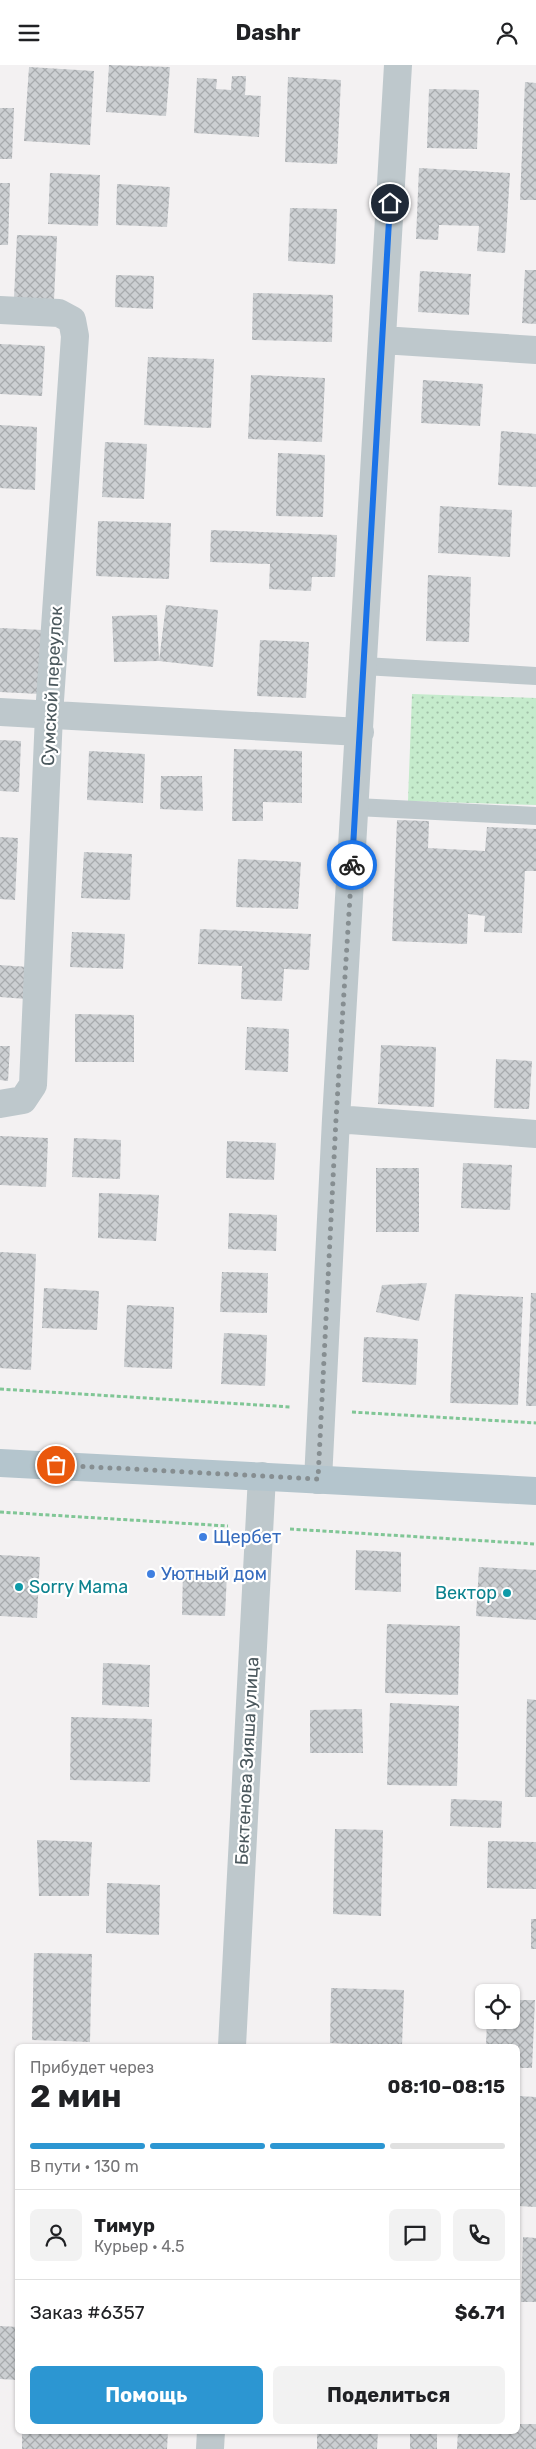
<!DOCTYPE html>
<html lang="ru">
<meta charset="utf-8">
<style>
:root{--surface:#fff;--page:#f2f2f2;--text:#202124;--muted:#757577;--line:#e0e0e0;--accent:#2c96d2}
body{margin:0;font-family:Rubik,sans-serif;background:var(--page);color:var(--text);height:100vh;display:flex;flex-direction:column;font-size:19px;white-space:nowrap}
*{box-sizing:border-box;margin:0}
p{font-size:16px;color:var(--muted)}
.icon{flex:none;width:28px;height:28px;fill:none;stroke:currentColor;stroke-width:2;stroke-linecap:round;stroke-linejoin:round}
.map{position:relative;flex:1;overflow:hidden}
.panel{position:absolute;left:15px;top:1979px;width:505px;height:390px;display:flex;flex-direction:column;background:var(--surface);border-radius:8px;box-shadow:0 1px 4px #0004}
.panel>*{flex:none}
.controls{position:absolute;left:475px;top:1919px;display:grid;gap:10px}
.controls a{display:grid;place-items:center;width:45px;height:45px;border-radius:8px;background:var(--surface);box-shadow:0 1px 4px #0004;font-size:25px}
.pin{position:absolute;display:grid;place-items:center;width:42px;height:42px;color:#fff;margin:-21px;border:2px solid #fff;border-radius:50%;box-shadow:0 1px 5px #0007}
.courier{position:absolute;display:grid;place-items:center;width:50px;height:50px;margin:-25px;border:4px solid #1a73e8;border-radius:50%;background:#fff;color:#222;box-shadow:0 1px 6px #0007}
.overview em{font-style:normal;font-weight:700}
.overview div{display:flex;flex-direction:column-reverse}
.overview{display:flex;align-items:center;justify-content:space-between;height:85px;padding:0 15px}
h1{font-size:32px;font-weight:700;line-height:38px}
.bar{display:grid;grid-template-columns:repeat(4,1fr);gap:8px 5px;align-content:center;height:60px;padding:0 15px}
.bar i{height:6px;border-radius:4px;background:var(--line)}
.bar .on{background:var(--accent)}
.bar p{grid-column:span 4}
.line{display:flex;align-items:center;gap:12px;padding:0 15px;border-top:1px solid var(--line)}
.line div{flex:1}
.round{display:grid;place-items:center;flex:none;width:52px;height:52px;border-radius:8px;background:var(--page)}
.button{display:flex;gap:10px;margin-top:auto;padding:10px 15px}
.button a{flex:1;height:58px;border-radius:8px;background:var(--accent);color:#fff;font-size:20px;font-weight:700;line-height:58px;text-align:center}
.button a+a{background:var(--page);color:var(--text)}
header{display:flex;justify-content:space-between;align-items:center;height:65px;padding:0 15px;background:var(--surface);font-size:22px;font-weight:700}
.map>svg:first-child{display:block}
</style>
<header><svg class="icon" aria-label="menu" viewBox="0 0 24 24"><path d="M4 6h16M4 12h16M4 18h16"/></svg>Dashr<svg class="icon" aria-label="person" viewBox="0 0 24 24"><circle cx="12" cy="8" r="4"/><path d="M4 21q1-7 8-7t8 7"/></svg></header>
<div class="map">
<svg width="536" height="2384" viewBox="0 0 536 2384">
<defs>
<pattern id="grass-dots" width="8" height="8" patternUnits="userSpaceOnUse" patternTransform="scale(1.25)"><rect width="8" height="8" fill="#c5ebcc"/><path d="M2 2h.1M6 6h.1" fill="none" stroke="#a2c1a9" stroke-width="1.8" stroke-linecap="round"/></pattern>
<pattern id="building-cross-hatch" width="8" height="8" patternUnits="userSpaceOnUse" patternTransform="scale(1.25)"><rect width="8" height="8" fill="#cccfd2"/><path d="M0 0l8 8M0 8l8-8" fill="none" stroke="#a8abae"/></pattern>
</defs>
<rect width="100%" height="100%" fill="#f3f1f2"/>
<!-- grass -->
<path fill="url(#grass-dots)" d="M 412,629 L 536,633 L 536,740 L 408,736 Z"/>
<!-- building -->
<path fill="url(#building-cross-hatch)" d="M 109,0 L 170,2 L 166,51 L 106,47 Z
M 29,2 L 94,6 L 90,80 L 24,76 Z
M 232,11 L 246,11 L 245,30 L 261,31 L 259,72 L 194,68 L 197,13 L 217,14 L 216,24 L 231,25 Z
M 288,12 L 341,15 L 337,99 L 285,97 Z
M 525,17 L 536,18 L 536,135 L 520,135 Z
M 429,24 L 479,25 L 477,84 L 427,83 Z
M 0,43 L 14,43 L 12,94 L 0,94 Z
M 419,103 L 510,108 L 505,188 L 477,186 L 479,161 L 439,160 L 438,175 L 416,174 Z
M 50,108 L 100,110 L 98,161 L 48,159 Z
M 0,118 L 10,118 L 8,180 L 0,180 Z
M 117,119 L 170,122 L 167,162 L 116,160 Z
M 290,143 L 337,144 L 335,199 L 288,196 Z
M 17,170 L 57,171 L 54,236 L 14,233 Z
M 525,205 L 536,205 L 536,259 L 522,258 Z
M 420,206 L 471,209 L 469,250 L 418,247 Z
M 116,210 L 154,211 L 153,244 L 115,242 Z
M 253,228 L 333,230 L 332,277 L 252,275 Z
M 0,279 L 45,281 L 42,331 L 0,329 Z
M 148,292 L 214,294 L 211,363 L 144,360 Z
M 251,310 L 325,313 L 322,377 L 248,374 Z
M 423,315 L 483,319 L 480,361 L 421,358 Z
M 0,360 L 37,362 L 35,425 L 0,423 Z
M 501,366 L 536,369 L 536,422 L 498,420 Z
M 105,377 L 147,379 L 144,434 L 102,432 Z
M 278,388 L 325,390 L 323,452 L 276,451 Z
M 440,441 L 512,445 L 510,492 L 438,488 Z
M 98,456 L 171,458 L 169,514 L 96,511 Z
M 211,465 L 337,470 L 335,512 L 312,512 L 311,526 L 269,524 L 270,499 L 210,497 Z
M 428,510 L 471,512 L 469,577 L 426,576 Z
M 166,540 L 218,545 L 213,602 L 159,596 Z
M 157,550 L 159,596 L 114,597 L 112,551 Z
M 0,563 L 43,565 L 40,629 L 0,627 Z
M 260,575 L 309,577 L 306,633 L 257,631 Z
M 0,675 L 21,676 L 19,727 L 0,726 Z
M 234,684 L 302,686 L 302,738 L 263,737 L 263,756 L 232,756 Z
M 89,686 L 145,689 L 143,738 L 87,735 Z
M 161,711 L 202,711 L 203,746 L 160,744 Z
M 397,755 L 429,756 L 428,783 L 485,786 L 487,762 L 536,764 L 536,806 L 525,806 L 522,868 L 484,867 L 485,851 L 468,849 L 467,879 L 392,876 Z
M 0,772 L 18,773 L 15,835 L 0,834 Z
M 84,787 L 132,789 L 130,835 L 81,833 Z
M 238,794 L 301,797 L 298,844 L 236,842 Z
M 200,864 L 311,869 L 309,905 L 284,904 L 282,936 L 241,934 L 242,901 L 198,899 Z
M 72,867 L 125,869 L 123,904 L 70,902 Z
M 0,900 L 28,902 L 26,934 L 0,932 Z
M 75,949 L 134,950 L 134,997 L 75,997 Z
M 247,962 L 289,964 L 288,1007 L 245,1005 Z
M 381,980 L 436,982 L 434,1042 L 378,1039 Z
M 0,981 L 10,981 L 8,1016 L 0,1015 Z
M 496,994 L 532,996 L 529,1044 L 494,1043 Z
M 0,1071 L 48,1073 L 46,1122 L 0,1120 Z
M 74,1073 L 121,1075 L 120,1114 L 72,1112 Z
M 227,1076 L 276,1078 L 274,1115 L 226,1113 Z
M 463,1098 L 512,1100 L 510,1145 L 461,1143 Z
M 376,1103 L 419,1103 L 419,1167 L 376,1167 Z
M 99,1128 L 159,1130 L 156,1176 L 98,1173 Z
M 229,1148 L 277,1150 L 276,1186 L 228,1184 Z
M 0,1187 L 36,1189 L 31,1305 L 0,1303 Z
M 222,1207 L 268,1208 L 267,1248 L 220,1247 Z
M 427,1218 L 419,1256 L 376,1247 L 382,1220 Z
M 44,1223 L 99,1226 L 97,1265 L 42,1263 Z
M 531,1228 L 536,1228 L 536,1341 L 526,1341 Z
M 455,1229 L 523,1232 L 518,1340 L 450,1338 Z
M 127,1240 L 174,1242 L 172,1304 L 124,1302 Z
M 224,1268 L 267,1270 L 265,1321 L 221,1319 Z
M 364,1272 L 418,1274 L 416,1320 L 362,1317 Z
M 356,1485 L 401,1487 L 401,1527 L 355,1525 Z
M 0,1490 L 40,1492 L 37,1553 L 0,1551 Z
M 479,1502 L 536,1505 L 536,1555 L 476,1551 Z
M 183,1506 L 227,1508 L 225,1551 L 182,1550 Z
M 387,1559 L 460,1561 L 458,1630 L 385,1628 Z
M 103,1598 L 150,1600 L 149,1642 L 102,1640 Z
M 527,1634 L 536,1635 L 536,1732 L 525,1732 Z
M 390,1638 L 459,1641 L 457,1721 L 387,1720 Z
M 362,1644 L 363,1688 L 310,1688 L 310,1645 Z
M 71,1652 L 152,1654 L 150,1717 L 70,1715 Z
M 451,1734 L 502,1736 L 501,1763 L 450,1761 Z
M 335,1764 L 383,1765 L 381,1851 L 333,1849 Z
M 37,1775 L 92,1777 L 89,1831 L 39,1831 Z
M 488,1776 L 536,1777 L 536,1824 L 487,1823 Z
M 107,1818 L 160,1820 L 159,1870 L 106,1868 Z
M 531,1854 L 536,1854 L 536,1884 L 531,1884 Z
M 34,1888 L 92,1889 L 90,1977 L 32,1975 Z
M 331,1923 L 404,1925 L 402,1981 L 330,1978 Z
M 511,1935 L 535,1935 L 532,2003 L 518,2003 L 518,1981 L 486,1981 L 487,1955 L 511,1955 Z
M 518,2031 L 536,2032 L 536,2142 L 518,2141 Z
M 523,2172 L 536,2173 L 536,2237 L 521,2237 Z
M 0,2261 L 18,2262 L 18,2315 L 0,2314 Z
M 518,2359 L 536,2359 L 536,2384 L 457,2384 L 458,2366 L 518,2366 Z
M 22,2366 L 168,2366 L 167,2384 L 22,2384 Z
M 317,2366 L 378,2366 L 377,2384 L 317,2384 Z
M 410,2366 L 437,2366 L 437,2384 L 410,2384 Z"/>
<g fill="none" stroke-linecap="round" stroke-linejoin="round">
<!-- path -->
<path stroke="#80c696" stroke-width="3" stroke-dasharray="4 2.5" stroke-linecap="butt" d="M 0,1324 L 291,1342
M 352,1347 L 536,1358
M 0,1447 L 228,1461
M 290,1464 L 536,1479"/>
<!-- service -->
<path stroke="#bec8cc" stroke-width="18" d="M 364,601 L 536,611
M 356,742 L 536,751"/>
<!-- minor -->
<path stroke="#bec8cc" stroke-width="28" d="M 0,245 L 59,248 L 72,255 L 75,271 L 49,650 L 33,1020 L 23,1035 L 0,1039
M 382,275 L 536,285
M 0,647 L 360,667
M 336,1054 L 536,1069
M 318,1415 L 336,1054 L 398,0
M 232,1981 L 262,1411
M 210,2384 L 211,2366"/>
<!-- primary -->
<path stroke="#b4c5cd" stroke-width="28" d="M 0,1398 L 536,1426"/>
</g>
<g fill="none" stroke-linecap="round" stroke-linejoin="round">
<!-- done -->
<path stroke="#868e91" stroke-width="5" stroke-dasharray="0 9" d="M 56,1400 L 318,1414 L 336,1054 L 352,800"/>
<!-- route -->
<path stroke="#1a73e8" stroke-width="6" d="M 352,800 L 390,138"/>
</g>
<!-- markers -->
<g fill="#3f7fe0" stroke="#fff" stroke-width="2">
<circle cx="203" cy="1472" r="5"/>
<circle cx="151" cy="1509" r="5"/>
</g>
<g fill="#0f9aa8" stroke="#fff" stroke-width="2">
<circle cx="19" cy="1522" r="5"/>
<circle cx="507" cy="1528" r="5"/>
</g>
<g text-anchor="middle" stroke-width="4.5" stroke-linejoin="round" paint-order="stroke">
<!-- street labels -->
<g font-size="18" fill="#4b585d" stroke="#fff">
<text transform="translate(52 621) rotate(-87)" y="6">Сумской переулок</text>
<text transform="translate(247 1696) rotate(-87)" y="6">Бектенова Зияша улица</text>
</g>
<!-- shop labels -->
<g font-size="18" fill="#366cbe" stroke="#fff" text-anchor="start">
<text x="213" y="1478">Щербет</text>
<text x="161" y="1515">Уютный дом</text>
</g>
<!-- culture labels -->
<g font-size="18" fill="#0d838f" stroke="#fff" text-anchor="start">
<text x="29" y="1528">Sorry Mama</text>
<text x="497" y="1534" text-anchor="end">Вектор</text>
</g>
</g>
</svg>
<div class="controls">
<a><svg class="icon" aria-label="locate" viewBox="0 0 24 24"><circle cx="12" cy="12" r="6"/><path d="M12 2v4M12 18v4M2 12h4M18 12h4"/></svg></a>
</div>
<div class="pin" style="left:56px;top:1400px;background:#ea580c"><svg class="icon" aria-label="bag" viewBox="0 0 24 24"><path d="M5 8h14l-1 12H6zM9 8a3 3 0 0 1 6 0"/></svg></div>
<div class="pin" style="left:390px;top:138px;background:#1f2937"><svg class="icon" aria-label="home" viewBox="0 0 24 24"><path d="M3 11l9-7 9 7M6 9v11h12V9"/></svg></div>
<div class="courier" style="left:352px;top:800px"><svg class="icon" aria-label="bike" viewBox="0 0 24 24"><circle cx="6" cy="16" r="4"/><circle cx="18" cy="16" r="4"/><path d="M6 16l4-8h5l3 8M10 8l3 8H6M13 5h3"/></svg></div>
<section class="panel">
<div class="overview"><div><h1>2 мин</h1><p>Прибудет через</p></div><em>08:10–08:15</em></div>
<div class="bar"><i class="on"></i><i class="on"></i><i class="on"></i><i></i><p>В пути · 130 m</p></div>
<div class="line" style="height:90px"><a class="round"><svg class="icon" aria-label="person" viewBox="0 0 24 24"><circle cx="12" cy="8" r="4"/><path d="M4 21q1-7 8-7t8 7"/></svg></a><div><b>Тимур</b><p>Курьер · 4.5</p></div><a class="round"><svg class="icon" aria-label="chat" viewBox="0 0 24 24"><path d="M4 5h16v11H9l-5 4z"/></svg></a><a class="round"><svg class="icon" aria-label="phone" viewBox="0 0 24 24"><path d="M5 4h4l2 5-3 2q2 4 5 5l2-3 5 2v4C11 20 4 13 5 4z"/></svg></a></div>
<div class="line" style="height:65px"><div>Заказ #6357</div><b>$6.71</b></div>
<div class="button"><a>Помощь</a><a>Поделиться</a></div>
</section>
</div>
